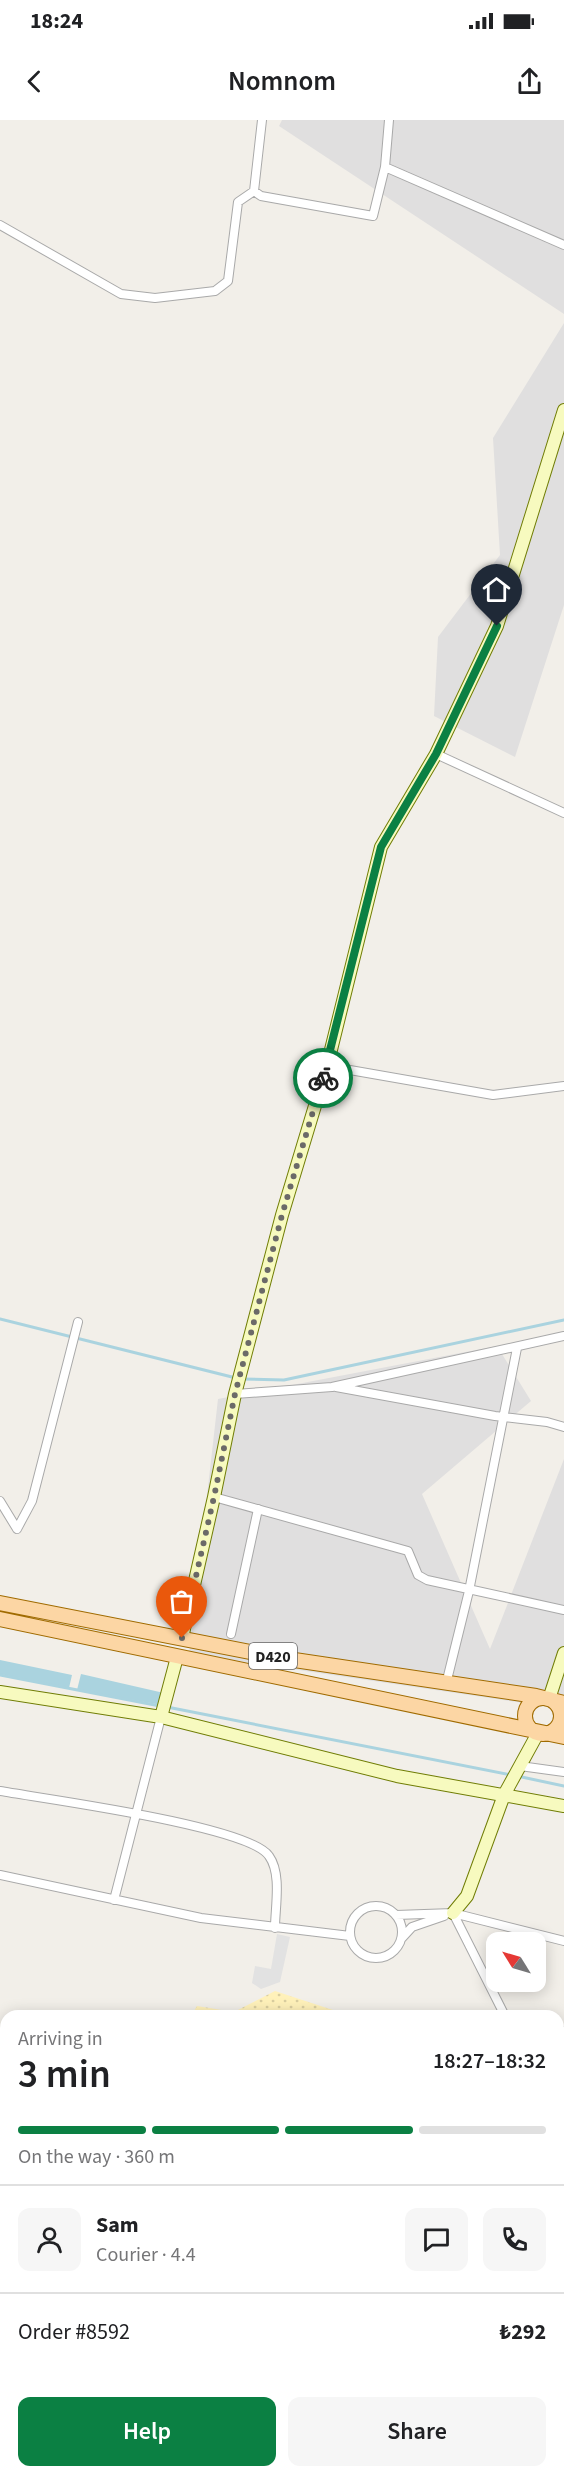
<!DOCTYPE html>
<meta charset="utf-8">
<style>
:root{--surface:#fff;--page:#f6f6f6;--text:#202124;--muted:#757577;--line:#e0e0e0;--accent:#0b8043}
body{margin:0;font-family:"Source Sans 3",sans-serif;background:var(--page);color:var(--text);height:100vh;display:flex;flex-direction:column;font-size:22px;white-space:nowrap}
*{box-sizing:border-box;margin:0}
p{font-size:20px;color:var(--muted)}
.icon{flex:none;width:33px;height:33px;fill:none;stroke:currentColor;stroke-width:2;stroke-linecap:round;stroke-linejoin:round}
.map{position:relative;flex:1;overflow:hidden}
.panel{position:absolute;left:0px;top:1890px;width:564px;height:468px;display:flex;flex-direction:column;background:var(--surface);border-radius:18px 18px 0 0;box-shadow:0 3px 15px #0003}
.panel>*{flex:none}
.needle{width:39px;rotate:307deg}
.fabs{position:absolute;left:486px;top:1812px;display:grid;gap:12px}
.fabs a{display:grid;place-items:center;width:60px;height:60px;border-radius:12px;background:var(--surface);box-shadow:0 3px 15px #0003;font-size:30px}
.pin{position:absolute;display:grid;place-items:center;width:51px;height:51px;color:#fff;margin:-62px -26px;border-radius:50% 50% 50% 0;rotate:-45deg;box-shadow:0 0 6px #0007}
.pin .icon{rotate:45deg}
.courier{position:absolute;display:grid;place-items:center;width:60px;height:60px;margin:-30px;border:4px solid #0b8043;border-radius:50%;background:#fff;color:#222;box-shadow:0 2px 8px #0007}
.summary em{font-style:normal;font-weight:600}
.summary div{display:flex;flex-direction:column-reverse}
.summary{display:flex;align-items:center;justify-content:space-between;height:102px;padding:0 18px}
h1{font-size:39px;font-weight:600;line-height:45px}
.bar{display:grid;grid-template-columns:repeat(4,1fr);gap:9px 6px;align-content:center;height:72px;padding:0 18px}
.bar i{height:8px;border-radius:4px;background:var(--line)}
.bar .active{background:var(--accent)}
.bar p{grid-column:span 4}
.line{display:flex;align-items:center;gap:15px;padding:0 18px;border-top:2px solid var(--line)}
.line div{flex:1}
.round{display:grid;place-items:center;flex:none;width:63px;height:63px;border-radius:12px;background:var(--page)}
.cta{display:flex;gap:12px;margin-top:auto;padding:12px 18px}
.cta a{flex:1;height:69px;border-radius:12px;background:var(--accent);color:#fff;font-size:24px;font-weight:600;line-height:69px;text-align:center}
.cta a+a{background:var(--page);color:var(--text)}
.status{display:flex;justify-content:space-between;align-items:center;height:42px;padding:0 30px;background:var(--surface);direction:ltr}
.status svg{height:16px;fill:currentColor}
header{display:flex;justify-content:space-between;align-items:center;height:78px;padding:0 18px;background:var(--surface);font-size:27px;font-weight:600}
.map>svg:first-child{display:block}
</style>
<div class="status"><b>18:24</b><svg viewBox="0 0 49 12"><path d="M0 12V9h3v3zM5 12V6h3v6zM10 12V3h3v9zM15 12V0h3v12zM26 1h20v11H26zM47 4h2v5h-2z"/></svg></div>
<header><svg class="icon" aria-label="back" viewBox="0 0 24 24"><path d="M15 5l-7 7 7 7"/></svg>Nomnom<svg class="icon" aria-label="share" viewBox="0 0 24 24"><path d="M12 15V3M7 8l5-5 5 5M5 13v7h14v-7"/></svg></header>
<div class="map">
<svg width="564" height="2358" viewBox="0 0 564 2358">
<defs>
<pattern id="sand-dots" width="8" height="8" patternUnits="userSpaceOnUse" patternTransform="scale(1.5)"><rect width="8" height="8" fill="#fff1ba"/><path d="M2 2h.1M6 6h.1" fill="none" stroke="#dacea0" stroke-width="1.8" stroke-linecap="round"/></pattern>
</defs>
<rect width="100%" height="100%" fill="#f2efe9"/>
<!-- residential -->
<path fill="#e0dfdf" d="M 282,0 L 564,0 L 564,194 L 279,6 Z
M 564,203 L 564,485 L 515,637 L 434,596 L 438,517 L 500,435 L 493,318 Z
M 497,1226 L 531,1281 L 422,1374 L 490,1529 L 564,1339 L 564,1589 L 189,1534 L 218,1279 Z"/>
<!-- sand -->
<path fill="url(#sand-dots)" d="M 275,1871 L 339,1892 L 344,1896 L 191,1896 L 197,1886 L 234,1892 Z"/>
<!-- parking -->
<path fill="#e2e2e2" d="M 277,1814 L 290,1817 L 280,1862 L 261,1869 L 252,1863 L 255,1846 L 271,1849 Z"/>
<!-- water -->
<path fill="#aad3df" d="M 0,1540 L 72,1555 L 69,1568 L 0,1554 Z
M 81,1554 L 164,1573 L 162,1585 L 77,1570 Z
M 0,1940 L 6,1941 L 6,2352 L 558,2352 L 558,2069 L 564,2071 L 564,2358 L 0,2358 Z"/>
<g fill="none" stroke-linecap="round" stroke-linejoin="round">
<!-- stream -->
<path stroke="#aad3df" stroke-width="3" d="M 0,1199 L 236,1258
M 242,1259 L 284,1260 L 564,1200
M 0,1555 L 160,1586
M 167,1587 L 511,1655
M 517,1656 L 564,1666"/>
<defs>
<path id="street" d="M 389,0 L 385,47 L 564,125
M 254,71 L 261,76 L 373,96 L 385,47
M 0,105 L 121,174 L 155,178 L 215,171 L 228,161 L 238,82 L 254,71 L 262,0
M 436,634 L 564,693
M 327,946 L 493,975 L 564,966
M 336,1267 L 495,1296 L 547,1302 L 564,1307
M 235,1274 L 332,1267 L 564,1216
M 214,1377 L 408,1431 L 418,1455 L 427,1460 L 564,1490
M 0,1381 L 17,1409
M 17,1409 L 32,1381 L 78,1202
M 231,1514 L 258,1389
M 446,1564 L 469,1471 L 517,1228
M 520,1646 L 564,1652
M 0,1671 C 45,1679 249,1706 269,1736 C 282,1754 275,1787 275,1808
M 0,1755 L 201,1798 L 350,1816
M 114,1780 L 161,1597
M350 1812a26 26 0 1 1 52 0a26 26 0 1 1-52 0Z
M 453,1793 L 505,1896
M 396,1795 L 453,1793 L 564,1821
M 401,1819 L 412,1807 L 444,1796
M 558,1926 L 564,1911
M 558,1953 L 564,1955"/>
<path id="secondary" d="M 182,1518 L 214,1377 L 235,1274 L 282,1095 L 327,946 L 381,727 L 436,634 L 497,506 L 564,290
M 0,1572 L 161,1597 L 397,1656 L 564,1686
M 549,1579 L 564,1533
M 161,1597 L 177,1537
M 453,1793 L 467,1776 L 504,1675 L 538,1613"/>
<path id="primary" d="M 0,1483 L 281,1538 L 536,1576 L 564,1583
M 0,1499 L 564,1617
M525 1596a18 18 0 1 1 36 0a18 18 0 1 1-36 0Z"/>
</defs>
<!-- street casing -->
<use href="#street" stroke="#a9a9a9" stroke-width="10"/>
<!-- secondary casing -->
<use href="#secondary" stroke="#707d05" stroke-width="14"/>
<!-- primary casing -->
<use href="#primary" stroke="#a06b00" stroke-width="16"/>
<!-- street -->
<use href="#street" stroke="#fff" stroke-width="8"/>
<!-- secondary -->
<use href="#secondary" stroke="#f7fabf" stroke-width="12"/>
<!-- primary -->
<use href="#primary" stroke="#fcd6a4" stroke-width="14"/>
</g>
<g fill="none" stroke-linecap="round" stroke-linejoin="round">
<!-- done -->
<path stroke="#6b6a68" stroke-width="6" stroke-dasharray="0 10.8" d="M 182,1518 L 214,1377 L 235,1274 L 282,1095 L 323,958"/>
<!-- route -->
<path stroke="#0b8043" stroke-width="8" d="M 323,958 L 381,727 L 436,634 L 497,506"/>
</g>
<g text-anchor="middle" stroke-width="4.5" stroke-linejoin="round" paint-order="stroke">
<!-- shield labels -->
<rect fill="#fff" stroke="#646464" stroke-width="1.5" x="249" y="1523" width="48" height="26" rx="4.5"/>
<g font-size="16" font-weight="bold" fill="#222">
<text x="273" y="1542">D420</text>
</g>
</g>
</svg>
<div class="fabs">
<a><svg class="needle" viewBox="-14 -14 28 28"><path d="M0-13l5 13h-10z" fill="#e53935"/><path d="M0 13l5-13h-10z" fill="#757577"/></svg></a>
</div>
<div class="pin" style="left:182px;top:1518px;background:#ea580c"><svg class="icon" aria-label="bag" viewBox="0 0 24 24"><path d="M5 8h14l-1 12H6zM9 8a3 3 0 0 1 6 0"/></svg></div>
<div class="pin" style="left:497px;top:506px;background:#1f2937"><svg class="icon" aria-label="home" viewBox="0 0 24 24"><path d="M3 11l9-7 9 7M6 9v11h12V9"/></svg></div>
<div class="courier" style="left:323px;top:958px"><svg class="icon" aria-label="bike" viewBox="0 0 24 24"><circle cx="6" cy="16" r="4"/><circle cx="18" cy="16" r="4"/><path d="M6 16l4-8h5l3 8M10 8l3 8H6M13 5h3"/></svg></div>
<section class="panel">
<div class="summary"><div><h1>3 min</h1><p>Arriving in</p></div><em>18:27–18:32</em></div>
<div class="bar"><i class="active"></i><i class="active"></i><i class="active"></i><i></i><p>On the way · 360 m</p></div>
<div class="line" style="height:108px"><a class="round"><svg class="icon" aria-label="person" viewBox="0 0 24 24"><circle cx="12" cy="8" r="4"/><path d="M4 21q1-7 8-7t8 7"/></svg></a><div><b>Sam</b><p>Courier · 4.4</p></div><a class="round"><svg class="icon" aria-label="chat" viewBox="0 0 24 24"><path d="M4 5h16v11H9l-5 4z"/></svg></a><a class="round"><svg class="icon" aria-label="phone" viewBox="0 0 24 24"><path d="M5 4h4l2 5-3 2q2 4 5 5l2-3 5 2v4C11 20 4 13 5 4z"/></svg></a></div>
<div class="line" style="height:78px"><div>Order #8592</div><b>₺292</b></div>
<div class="cta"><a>Help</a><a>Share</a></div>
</section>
</div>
